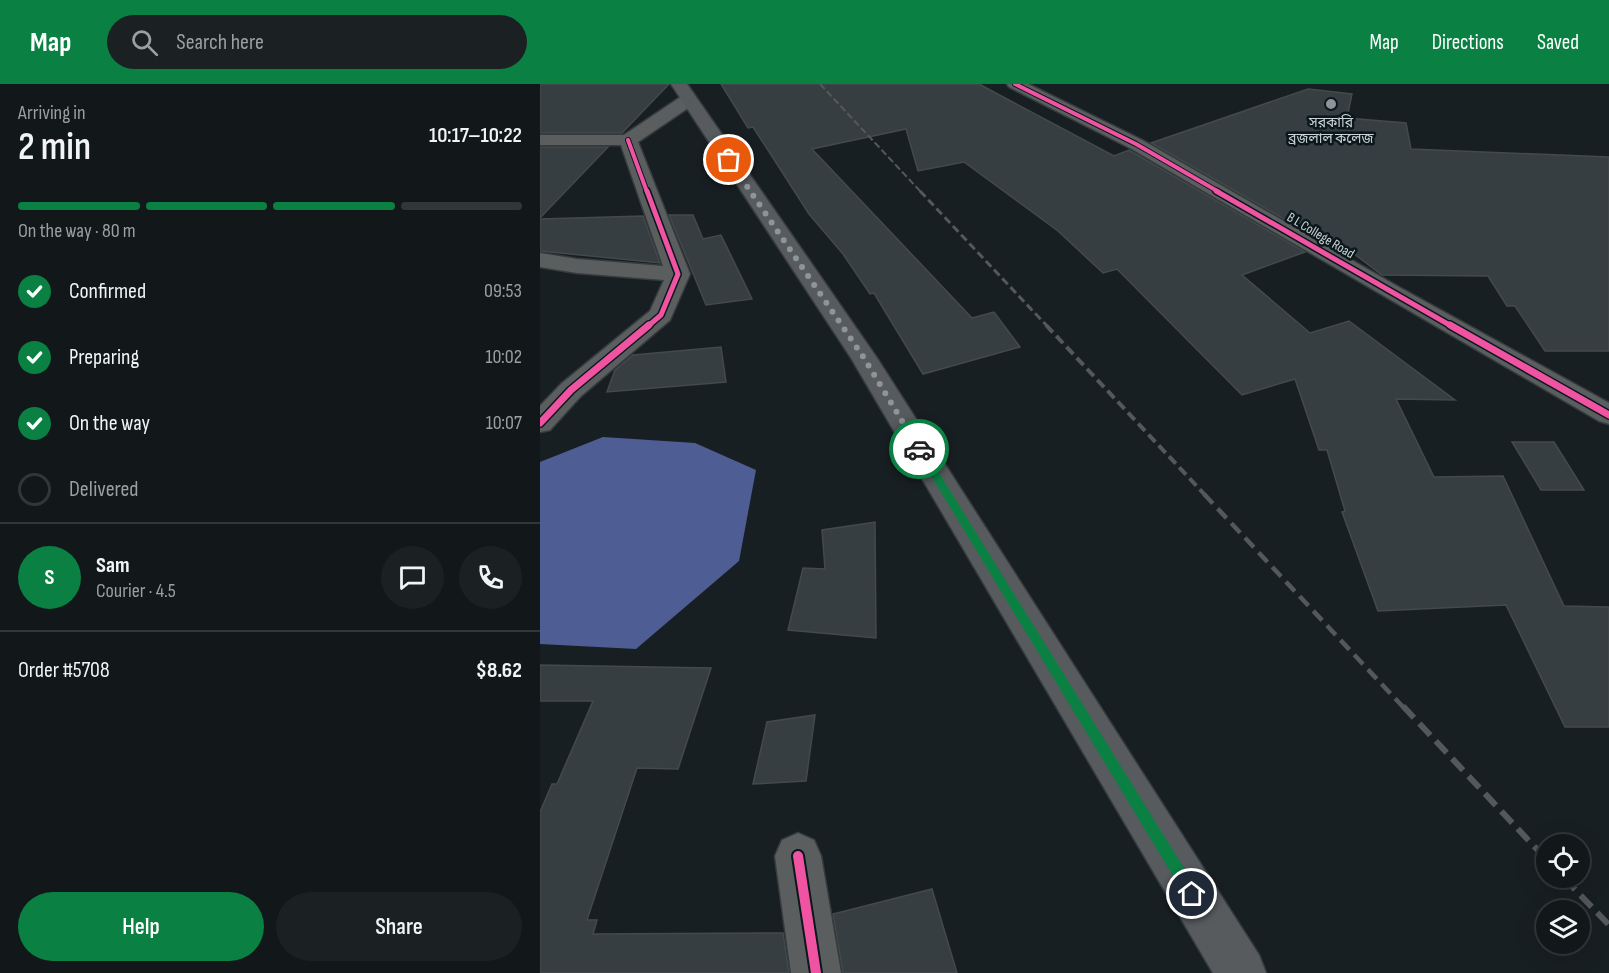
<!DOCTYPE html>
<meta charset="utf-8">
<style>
:root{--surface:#12171a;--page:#1b2023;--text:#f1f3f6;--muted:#9c9fa2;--line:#313639;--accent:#0b8043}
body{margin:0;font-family:"Sofia Sans Condensed","Noto Sans Bengali",sans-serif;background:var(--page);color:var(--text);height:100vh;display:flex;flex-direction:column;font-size:22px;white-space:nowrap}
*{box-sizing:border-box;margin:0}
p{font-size:20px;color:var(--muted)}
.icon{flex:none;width:33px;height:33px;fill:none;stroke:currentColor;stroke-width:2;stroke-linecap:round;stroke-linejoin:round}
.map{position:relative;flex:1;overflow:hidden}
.details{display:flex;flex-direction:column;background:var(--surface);width:540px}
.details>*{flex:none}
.buttons{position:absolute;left:996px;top:750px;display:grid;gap:12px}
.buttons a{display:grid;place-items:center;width:54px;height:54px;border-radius:50%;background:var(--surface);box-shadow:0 6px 24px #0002,0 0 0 2px var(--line);font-size:30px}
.pin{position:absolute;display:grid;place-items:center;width:51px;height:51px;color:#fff;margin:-26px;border:3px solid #fff;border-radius:50%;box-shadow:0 2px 6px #0007}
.courier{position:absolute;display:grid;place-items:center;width:60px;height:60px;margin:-30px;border:4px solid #0b8043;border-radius:50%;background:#fff;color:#222;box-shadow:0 2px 8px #0007}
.headline em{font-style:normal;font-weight:600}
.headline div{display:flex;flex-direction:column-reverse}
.headline{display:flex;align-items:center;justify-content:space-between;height:102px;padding:0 18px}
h1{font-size:39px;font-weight:600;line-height:45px}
.bar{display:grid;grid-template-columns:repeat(4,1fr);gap:9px 6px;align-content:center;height:72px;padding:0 18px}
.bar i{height:8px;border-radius:4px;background:var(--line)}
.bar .active{background:var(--accent)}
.bar p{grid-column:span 4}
.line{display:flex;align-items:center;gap:15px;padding:0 18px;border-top:2px solid var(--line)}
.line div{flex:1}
.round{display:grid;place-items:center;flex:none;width:63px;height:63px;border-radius:32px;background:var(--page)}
ol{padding:0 18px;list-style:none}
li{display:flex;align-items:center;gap:18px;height:66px}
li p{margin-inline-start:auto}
li .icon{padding:6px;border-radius:50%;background:var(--accent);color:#fff;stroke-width:4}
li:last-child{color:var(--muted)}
li i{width:33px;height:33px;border:3px solid var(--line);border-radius:50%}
.action{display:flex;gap:12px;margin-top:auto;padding:12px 18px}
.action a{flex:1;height:69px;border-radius:36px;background:var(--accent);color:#fff;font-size:24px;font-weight:600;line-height:69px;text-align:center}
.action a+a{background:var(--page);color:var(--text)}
header{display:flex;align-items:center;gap:36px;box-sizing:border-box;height:84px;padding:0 30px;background:var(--accent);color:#fff}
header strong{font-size:28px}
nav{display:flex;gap:33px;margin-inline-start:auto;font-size:21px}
.search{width:420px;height:54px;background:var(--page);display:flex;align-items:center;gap:15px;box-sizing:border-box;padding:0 21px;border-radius:33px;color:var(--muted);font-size:22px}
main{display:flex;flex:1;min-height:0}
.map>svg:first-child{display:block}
</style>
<header>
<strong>Map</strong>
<div class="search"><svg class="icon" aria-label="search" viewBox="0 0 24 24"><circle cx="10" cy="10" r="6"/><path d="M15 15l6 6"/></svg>Search here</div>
<nav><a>Map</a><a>Directions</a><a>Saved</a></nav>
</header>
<main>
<section class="details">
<div class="headline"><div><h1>2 min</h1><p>Arriving in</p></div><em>10:17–10:22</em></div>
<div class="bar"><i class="active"></i><i class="active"></i><i class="active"></i><i></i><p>On the way · 80 m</p></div>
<ol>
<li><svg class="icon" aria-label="check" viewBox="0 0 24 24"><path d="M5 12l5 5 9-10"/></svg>Confirmed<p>09:53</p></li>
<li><svg class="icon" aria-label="check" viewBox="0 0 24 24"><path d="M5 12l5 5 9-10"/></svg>Preparing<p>10:02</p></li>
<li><svg class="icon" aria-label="check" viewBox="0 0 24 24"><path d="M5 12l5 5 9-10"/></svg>On the way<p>10:07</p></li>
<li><i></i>Delivered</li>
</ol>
<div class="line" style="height:108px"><b class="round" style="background:var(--accent);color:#fff">S</b><div><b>Sam</b><p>Courier · 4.5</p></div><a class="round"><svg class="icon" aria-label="chat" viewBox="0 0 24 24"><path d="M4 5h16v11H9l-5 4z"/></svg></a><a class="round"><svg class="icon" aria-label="phone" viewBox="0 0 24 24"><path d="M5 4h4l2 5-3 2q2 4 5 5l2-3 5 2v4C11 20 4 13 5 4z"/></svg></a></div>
<div class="line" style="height:78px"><div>Order #5708</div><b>$8.62</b></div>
<div class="action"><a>Help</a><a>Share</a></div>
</section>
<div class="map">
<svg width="1069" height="889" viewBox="0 0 1069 889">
<rect width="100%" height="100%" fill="#181f22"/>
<!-- water -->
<path fill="#4e5e95" d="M 63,353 L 155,359 L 216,386 L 199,477 L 96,565 L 0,560 L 0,378 Z"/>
<!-- building -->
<path fill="#363e41" stroke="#444a4b" stroke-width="1.5" d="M 0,0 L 129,0 L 82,49 L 0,49 Z
M 181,0 L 439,0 L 574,72 L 589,66 L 765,168 L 702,191 L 770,249 L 809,237 L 915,316 L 856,315 L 894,393 L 963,392 L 1024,522 L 1069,523 L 1069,643 L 1025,643 L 966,521 L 838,527 L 802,428 L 805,427 L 787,366 L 779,366 L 755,295 L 702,311 L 577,185 L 563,189 L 518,147 L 424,78 L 378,87 L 366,45 L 272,65 L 432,234 L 454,228 L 480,263 L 383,290 L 334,209 L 330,210 L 303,170 L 269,130 L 213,43 L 208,44 Z
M 768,5 L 812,10 L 807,34 L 866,39 L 871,65 L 1069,73 L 1069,267 L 1005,267 L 975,222 L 967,222 L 948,192 L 842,191 L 797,157 L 788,160 L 611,59 Z
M 0,63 L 68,63 L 0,134 Z
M 129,131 L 153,131 L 163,155 L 181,151 L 212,215 L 166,221 Z
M 103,132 L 120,179 L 0,167 L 0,135 Z
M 181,263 L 186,298 L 67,308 L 75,286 L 93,271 Z
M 972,358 L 1014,358 L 1044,406 L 1001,406 Z
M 335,438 L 336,554 L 248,546 L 263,484 L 285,485 L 282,446 Z
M 0,581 L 171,584 L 138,685 L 97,684 L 47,836 L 57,836 L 53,850 L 243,849 L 249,889 L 0,889 L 0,728 L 12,700 L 17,700 L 53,617 L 0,617 Z
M 275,631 L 266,697 L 213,700 L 227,638 Z
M 392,805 L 417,889 L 303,889 L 293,830 Z"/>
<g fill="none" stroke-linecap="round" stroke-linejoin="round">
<defs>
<path id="street" d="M 467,0 L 488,0 L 602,56 L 857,202 L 1069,319 L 1069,340 L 1059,337 L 590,64 L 469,3 Z
M 148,11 L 154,12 L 156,16 L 154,20 L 98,58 L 150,190 L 130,236 L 41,312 L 10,346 L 0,348 L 0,322 L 21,300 L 110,227 L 124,196 L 37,189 L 0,183 L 0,169 L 37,175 L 123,182 L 81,61 L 0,61 L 0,51 L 84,51 L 142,12 Z
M 258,749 L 274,756 L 281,772 L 301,889 L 251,889 L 235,772 L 242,756 Z"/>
<path id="highway" d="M 131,0 L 147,0 L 337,274 L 719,871 L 726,889 L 673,889 L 311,274 Z"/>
</defs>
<!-- street casing -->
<use href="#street" stroke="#363b3e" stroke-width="3"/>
<!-- highway casing -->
<use href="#highway" stroke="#363b3e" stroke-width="3"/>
<!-- street -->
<use href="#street" fill="#5b5e5f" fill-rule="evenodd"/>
<!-- highway -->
<use href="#highway" fill="#575b5e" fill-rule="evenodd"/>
<!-- rail-far4 -->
<path stroke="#545859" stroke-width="2" stroke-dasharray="7 3" stroke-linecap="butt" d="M 280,0 L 381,108"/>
<!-- rail-far3 -->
<path stroke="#545859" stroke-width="3" stroke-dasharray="8 4" stroke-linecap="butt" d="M 380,107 L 508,243"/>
<!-- rail-far2 -->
<path stroke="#545859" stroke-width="4" stroke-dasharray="10 5" stroke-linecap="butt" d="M 506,241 L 666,412"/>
<!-- rail-far1 -->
<path stroke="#545859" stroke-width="4.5" stroke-dasharray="13 7" stroke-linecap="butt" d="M 664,410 L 864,624"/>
<!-- rail -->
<path stroke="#545859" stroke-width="6" stroke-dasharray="16 8" stroke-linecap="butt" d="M 863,622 L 1006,775
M 1024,794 L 1069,841"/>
<defs>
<path id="cycleway-far3" d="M 475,0 L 596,60 L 679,108
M 88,56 L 107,108"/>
<path id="cycleway-far2" d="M 676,107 L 913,243
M 107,243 L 121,231 L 138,190 L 107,107"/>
<path id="cycleway-far1" d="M 910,241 L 1069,331
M 0,339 L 31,306 L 109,241"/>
<path id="cycleway" d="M 258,772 L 276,889"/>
</defs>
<!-- cycleway-far3 casing -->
<use href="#cycleway-far3" stroke="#0b181b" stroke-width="6"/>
<!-- cycleway-far2 casing -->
<use href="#cycleway-far2" stroke="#0b181b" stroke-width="8"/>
<!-- cycleway-far1 casing -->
<use href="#cycleway-far1" stroke="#0b181b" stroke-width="10"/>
<!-- cycleway casing -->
<use href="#cycleway" stroke="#0b181b" stroke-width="14"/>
<!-- cycleway-far3 -->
<use href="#cycleway-far3" stroke="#f153a3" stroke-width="4"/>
<!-- cycleway-far2 -->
<use href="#cycleway-far2" stroke="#f153a3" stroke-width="5"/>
<!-- cycleway-far1 -->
<use href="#cycleway-far1" stroke="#f153a3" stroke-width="7"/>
<!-- cycleway -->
<use href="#cycleway" stroke="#f153a3" stroke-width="10"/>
</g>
<!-- route -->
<path fill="#0b8043" d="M 379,362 L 383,363 L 657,805 L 659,810 L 657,815 L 652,817 L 647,815 L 375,365 Z"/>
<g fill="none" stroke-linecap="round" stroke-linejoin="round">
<!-- done -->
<path stroke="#8d9598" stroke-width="6" stroke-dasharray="0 10.8" d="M 189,76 L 324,274 L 379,365"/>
</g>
<!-- markers -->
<circle fill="#8d9598" stroke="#0b181b" stroke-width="2" cx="791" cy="20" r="6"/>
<g text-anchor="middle" stroke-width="5" stroke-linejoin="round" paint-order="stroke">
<!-- far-poi labels -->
<g font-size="14" fill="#ccd4d7" stroke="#0b181b">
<text x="791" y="43">সরকারি<tspan x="791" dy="16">ব্রজলাল কলেজ</tspan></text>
</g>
<!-- far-street labels -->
<g font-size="14" fill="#ccd4d7" stroke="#0b181b">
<text transform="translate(781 151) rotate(31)" y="5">B L College Road</text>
</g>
</g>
</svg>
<div class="buttons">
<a><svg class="icon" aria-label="locate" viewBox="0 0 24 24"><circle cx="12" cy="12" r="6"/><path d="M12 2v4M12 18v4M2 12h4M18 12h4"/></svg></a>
<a><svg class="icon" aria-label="layers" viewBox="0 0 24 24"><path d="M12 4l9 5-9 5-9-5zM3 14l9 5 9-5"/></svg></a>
</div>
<div class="pin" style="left:189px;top:76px;background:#ea580c"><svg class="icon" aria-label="bag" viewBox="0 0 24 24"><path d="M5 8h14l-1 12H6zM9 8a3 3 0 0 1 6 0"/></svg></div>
<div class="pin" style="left:652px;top:810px;background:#1f2937"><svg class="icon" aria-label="home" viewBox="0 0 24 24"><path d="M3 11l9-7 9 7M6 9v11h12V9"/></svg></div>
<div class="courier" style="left:379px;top:365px"><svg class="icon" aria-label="car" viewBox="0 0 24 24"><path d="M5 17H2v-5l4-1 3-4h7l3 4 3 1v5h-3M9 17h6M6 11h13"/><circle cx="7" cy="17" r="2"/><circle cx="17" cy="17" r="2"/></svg></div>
</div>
</main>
